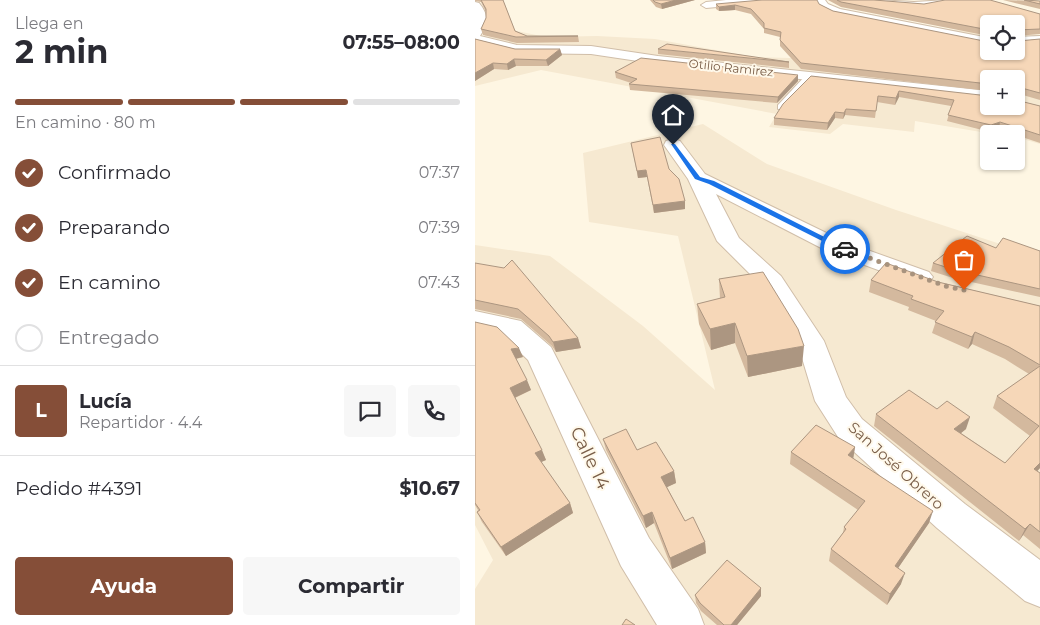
<!DOCTYPE html>
<html lang="es">
<meta charset="utf-8">
<style>
:root{--surface:#fff;--page:#f7f7f7;--text:#2b2b33;--muted:#7c7c81;--line:#e1e1e2;--accent:#854e38}
body{margin:0;font-family:Montserrat,sans-serif;background:var(--page);color:var(--text);height:100vh;display:flex;flex-direction:column;font-size:19px;white-space:nowrap}
*{box-sizing:border-box;margin:0}
p{font-size:16px;color:var(--muted)}
.icon{flex:none;width:28px;height:28px;fill:none;stroke:currentColor;stroke-width:2;stroke-linecap:round;stroke-linejoin:round}
.map{position:relative;flex:1;overflow:hidden}
.panel{display:flex;flex-direction:column;background:var(--surface);width:475px}
.panel>*{flex:none}
.controls{position:absolute;left:505px;top:15px;display:grid;gap:10px}
.controls a{display:grid;place-items:center;width:45px;height:45px;border-radius:5px;background:var(--surface);box-shadow:0 1px 4px #0004;font-size:25px}
.pin{position:absolute;display:grid;place-items:center;width:42px;height:42px;color:#fff;margin:-51px -21px;border-radius:50% 50% 50% 0;rotate:-45deg;box-shadow:0 0 5px #0007}
.pin .icon{rotate:45deg}
.courier{position:absolute;display:grid;place-items:center;width:50px;height:50px;margin:-25px;border:4px solid #1a73e8;border-radius:50%;background:#fff;color:#222;box-shadow:0 1px 6px #0007}
.overview em{font-style:normal;font-weight:700}
.overview div{display:flex;flex-direction:column-reverse}
.overview{display:flex;align-items:center;justify-content:space-between;height:85px;padding:0 15px}
h1{font-size:32px;font-weight:700;line-height:38px}
.bar{display:grid;grid-template-columns:repeat(4,1fr);gap:8px 5px;align-content:center;height:60px;padding:0 15px}
.bar i{height:6px;border-radius:4px;background:var(--line)}
.bar .on{background:var(--accent)}
.bar p{grid-column:span 4}
.line{display:flex;align-items:center;gap:12px;padding:0 15px;border-top:1px solid var(--line)}
.line div{flex:1}
.round{display:grid;place-items:center;flex:none;width:52px;height:52px;border-radius:5px;background:var(--page)}
ol{padding:0 15px;list-style:none}
li{display:flex;align-items:center;gap:15px;height:55px}
li p{margin-inline-start:auto}
li .icon{padding:5px;border-radius:50%;background:var(--accent);color:#fff;stroke-width:4}
li:last-child{color:var(--muted)}
li i{width:28px;height:28px;border:2px solid var(--line);border-radius:50%}
.primary-button{display:flex;gap:10px;margin-top:auto;padding:10px 15px}
.primary-button a{flex:1;height:58px;border-radius:5px;background:var(--accent);color:#fff;font-size:20px;font-weight:700;line-height:58px;text-align:center}
.primary-button a+a{background:var(--page);color:var(--text)}
main{display:flex;flex:1;min-height:0}
.map>svg:first-child{display:block}
</style>
<main>
<section class="panel">
<div class="overview"><div><h1>2 min</h1><p>Llega en</p></div><em>07:55–08:00</em></div>
<div class="bar"><i class="on"></i><i class="on"></i><i class="on"></i><i></i><p>En camino · 80 m</p></div>
<ol>
<li><svg class="icon" aria-label="check" viewBox="0 0 24 24"><path d="M5 12l5 5 9-10"/></svg>Confirmado<p>07:37</p></li>
<li><svg class="icon" aria-label="check" viewBox="0 0 24 24"><path d="M5 12l5 5 9-10"/></svg>Preparando<p>07:39</p></li>
<li><svg class="icon" aria-label="check" viewBox="0 0 24 24"><path d="M5 12l5 5 9-10"/></svg>En camino<p>07:43</p></li>
<li><i></i>Entregado</li>
</ol>
<div class="line" style="height:90px"><b class="round" style="background:var(--accent);color:#fff">L</b><div><b>Lucía</b><p>Repartidor · 4.4</p></div><a class="round"><svg class="icon" aria-label="chat" viewBox="0 0 24 24"><path d="M4 5h16v11H9l-5 4z"/></svg></a><a class="round"><svg class="icon" aria-label="phone" viewBox="0 0 24 24"><path d="M5 4h4l2 5-3 2q2 4 5 5l2-3 5 2v4C11 20 4 13 5 4z"/></svg></a></div>
<div class="line" style="height:65px"><div>Pedido #4391</div><b>$10.67</b></div>
<div class="primary-button"><a>Ayuda</a><a>Compartir</a></div>
</section>
<div class="map">
<svg width="565" height="625" viewBox="0 0 565 625">
<rect width="100%" height="100%" fill="#fef6e3"/>
<!-- residential -->
<path fill="#f6e9d1" fill-rule="evenodd" d="M 280,18 L 514,32 L 514,51 L 541,51 L 541,34 L 565,35 L 565,144 L 541,137 L 541,134 L 518,134 L 440,121 L 439,132 L 368,124 L 355,134 L 294,127 L 302,114 L 66,70 L 0,86 L 0,42 L 12,34 L 32,29 L 71,37 L 122,36 L 180,39 L 279,57 L 350,59 ZM 514,79 L 541,79 L 541,106 L 514,106 Z
M 228,124 L 292,164 L 421,210 L 565,257 L 565,625 L 0,625 L 0,589 L 18,560 L 0,525 L 0,245 L 75,256 L 168,326 L 240,390 L 203,236 L 114,222 L 108,153 Z"/>
<g fill="none" stroke-linecap="round" stroke-linejoin="round">
<defs>
<path id="service" d="M 332,74 L 339,76 L 309,109 L 303,109 L 303,105 Z"/>
<path id="minor" d="M 251,0 L 292,0 L 287,3 L 231,8 L 226,5 L 231,2 Z
M 340,0 L 350,0 L 353,4 L 365,9 L 514,38 L 514,46 L 358,14 L 345,8 Z
M 400,0 L 439,2 L 473,0 C 459,12 423,6 405,4 L 401,3 Z
M 0,2 L 4,3 C 14,15 13,23 5,36 L 42,45 L 116,46 L 183,56 L 514,91 L 514,101 L 466,94 L 183,64 L 116,54 L 42,53 L 0,43 Z
M 565,36 L 565,44 L 541,45 L 541,37 Z
M 198,139 L 205,141 L 230,174 L 370,242 L 454,272 L 458,277 L 454,282 L 445,285 L 436,282 L 354,252 L 241,194 L 264,238 L 306,276 L 349,341 L 371,397 L 387,419 L 490,504 L 565,560 L 565,607 L 550,601 L 462,528 L 363,437 L 340,401 L 324,348 L 287,286 L 242,241 L 213,179 L 189,145 L 191,141 Z
M 0,311 L 46,321 L 76,347 L 174,538 L 223,609 L 229,625 L 182,625 L 146,566 L 53,360 L 27,335 L 0,329 Z"/>
</defs>
<!-- service casing -->
<use href="#service" stroke="#d0bea9" stroke-width="2"/>
<!-- minor casing -->
<use href="#minor" stroke="#d0bea9" stroke-width="2"/>
<!-- service -->
<use href="#service" fill="#fff" fill-rule="evenodd"/>
<!-- minor -->
<use href="#minor" fill="#fff" fill-rule="evenodd"/>
</g>
<!-- wall -->
<path fill="#d4b99e" d="M 0,0 L 28,0 L 40,31 L 52,36 L 103,36 L 104,42 L 42,43 L 8,35 L 6,29 L 11,18 L 11,12 L 6,2 L 0,1 Z
M 175,0 L 220,0 L 187,9 L 181,7 Z
M 353,0 L 399,0 L 565,14 L 565,34 L 542,36 L 543,41 L 565,39 L 565,100 L 541,93 L 514,79 L 514,91 L 326,69 L 305,46 L 305,37 L 289,33 L 289,29 L 276,14 L 260,10 L 244,11 L 241,9 L 241,4 L 344,4 L 358,11 L 541,51 L 514,24 L 514,36 L 366,7 Z
M 528,0 L 565,1 L 565,9 Z
M 0,39 L 40,49 L 85,49 L 87,55 L 73,66 L 41,66 L 33,70 L 19,69 L 0,81 Z
M 183,49 L 314,62 L 314,68 L 183,54 Z
M 140,72 L 323,81 L 302,103 L 155,90 L 154,84 L 156,83 L 141,78 Z
M 336,76 L 541,100 L 565,106 L 565,143 L 541,135 L 541,134 L 539,134 L 524,129 L 515,132 L 472,121 L 476,106 L 424,97 L 420,105 L 402,102 L 400,118 L 370,115 L 368,119 L 360,118 L 352,130 L 299,125 L 299,118 Z
M 156,143 L 194,169 L 210,209 L 179,213 L 172,177 L 163,178 Z
M 521,248 L 565,251 L 565,297 L 478,278 L 456,271 L 458,263 Z
M 0,263 L 103,338 L 106,348 L 81,352 L 77,346 L 46,319 L 0,309 Z
M 244,279 L 327,366 L 273,377 L 260,343 L 236,350 L 224,324 L 222,304 L 245,299 Z
M 396,280 L 463,282 L 565,306 L 565,468 L 562,471 L 565,473 L 565,549 L 548,535 L 544,541 L 399,426 L 401,414 L 491,429 L 486,433 L 530,463 L 555,436 L 518,408 L 522,396 L 554,374 L 530,359 L 497,344 L 493,349 L 457,333 L 461,321 L 433,310 L 434,307 L 394,292 Z
M 0,322 L 48,357 L 41,359 L 56,390 L 40,398 L 71,460 L 66,462 L 95,503 L 98,513 L 31,556 L 7,522 L 2,512 L 3,510 L 0,505 Z
M 128,439 L 162,450 L 199,471 L 201,483 L 192,487 L 210,521 L 230,542 L 231,553 L 197,569 L 179,523 L 171,528 L 131,450 Z
M 380,447 L 378,458 L 454,523 L 423,568 L 426,584 L 412,605 L 354,561 L 356,549 L 368,533 L 369,527 L 383,510 L 315,464 L 316,452 Z
M 286,588 L 286,596 L 262,625 L 242,625 L 226,611 L 221,603 L 220,595 Z"/>
<!-- shaded-wall -->
<path fill="#ac9681" d="M 201,0 L 220,0 L 187,9 L 186,4 Z
M 260,5 L 260,10 L 244,11 L 244,7 Z
M 85,49 L 87,55 L 73,66 L 71,60 Z
M 39,59 L 41,66 L 33,70 L 32,64 Z
M 18,63 L 19,69 L 0,81 L 0,73 Z
M 323,75 L 323,81 L 302,103 L 303,97 Z
M 424,91 L 424,97 L 420,105 L 421,98 Z
M 371,109 L 370,115 L 368,119 L 369,113 Z
M 360,112 L 360,118 L 352,130 L 353,123 Z
M 525,122 L 524,129 L 515,132 L 516,125 Z
M 171,170 L 172,177 L 163,178 L 162,171 Z
M 210,201 L 210,209 L 179,213 L 178,205 Z
M 260,323 L 260,343 L 236,350 L 235,329 Z
M 500,332 L 497,344 L 493,349 L 497,337 Z
M 103,338 L 106,348 L 81,352 L 78,342 Z
M 329,346 L 327,366 L 273,377 L 272,356 Z
M 44,348 L 48,357 L 39,359 L 36,349 Z
M 52,380 L 56,390 L 39,398 L 35,388 Z
M 495,417 L 491,429 L 476,441 L 479,429 Z
M 380,447 L 378,460 L 373,455 Z
M 67,450 L 71,460 L 64,463 L 60,453 Z
M 565,463 L 565,468 L 553,481 L 559,469 Z
M 199,471 L 201,483 L 188,489 L 186,477 Z
M 95,503 L 98,513 L 31,556 L 26,547 Z
M 458,511 L 454,523 L 417,577 L 420,566 Z
M 177,512 L 179,523 L 171,528 L 168,516 Z
M 555,524 L 548,535 L 544,541 L 550,529 Z
M 230,542 L 231,553 L 197,569 L 195,558 Z
M 430,573 L 426,584 L 412,605 L 415,594 Z
M 286,588 L 286,596 L 262,625 L 256,625 Z"/>
<!-- building -->
<path fill="#f6d7b8" stroke="#ac9681" d="M 6,0 L 28,0 L 40,31 L 52,36 L 103,36 L 41,37 L 6,29 L 11,18 L 11,9 Z
M 178,0 L 201,0 L 186,4 L 180,2 Z
M 287,0 L 342,0 L 344,4 L 358,11 L 514,42 L 514,51 L 541,51 L 541,32 L 543,41 L 565,39 L 565,93 L 543,87 L 541,88 L 541,79 L 514,79 L 514,84 L 326,63 L 305,40 L 306,32 L 289,28 L 289,23 L 276,9 L 260,5 L 244,7 L 241,4 Z
M 362,0 L 399,0 L 449,4 L 470,0 L 515,0 L 565,14 L 565,29 L 541,30 L 541,24 L 514,24 L 514,30 L 366,2 Z
M 549,0 L 565,1 L 565,4 Z
M 0,39 L 40,49 L 85,49 L 71,60 L 39,59 L 32,64 L 18,63 L 0,73 Z
M 192,44 L 314,62 L 183,49 Z
M 166,58 L 323,75 L 303,97 L 154,84 L 162,79 L 140,72 Z
M 336,76 L 514,96 L 514,106 L 541,106 L 541,98 L 541,100 L 565,106 L 565,135 L 525,122 L 516,125 L 473,115 L 479,100 L 424,91 L 421,98 L 403,96 L 401,111 L 371,109 L 369,113 L 360,112 L 353,123 L 299,118 L 308,104 Z
M 185,137 L 194,169 L 204,179 L 210,201 L 178,205 L 171,170 L 162,171 L 156,143 Z
M 492,236 L 521,248 L 528,238 L 565,251 L 565,289 L 480,270 L 458,263 Z
M 37,260 L 103,338 L 78,342 L 74,336 L 43,309 L 0,300 L 0,263 L 29,268 Z
M 411,263 L 463,282 L 565,306 L 565,365 L 534,347 L 500,332 L 497,337 L 460,322 L 469,311 L 436,299 L 438,296 L 396,280 Z
M 288,272 L 323,329 L 329,346 L 272,356 L 260,323 L 235,329 L 222,304 L 250,297 L 244,279 Z
M 0,322 L 22,327 L 44,348 L 36,349 L 52,380 L 35,388 L 67,450 L 60,453 L 95,503 L 26,547 L 2,512 L 5,510 L 0,503 Z
M 565,366 L 565,463 L 559,469 L 565,473 L 565,532 L 555,524 L 550,529 L 401,414 L 434,390 L 462,409 L 472,401 L 495,417 L 479,429 L 530,463 L 564,426 L 522,396 Z
M 341,425 L 380,447 L 373,455 L 458,511 L 420,566 L 430,573 L 415,594 L 356,549 L 371,529 L 369,527 L 390,501 L 316,452 Z
M 151,429 L 162,450 L 181,442 L 199,471 L 186,477 L 210,521 L 218,517 L 230,542 L 195,558 L 177,512 L 168,516 L 128,439 Z
M 252,560 L 286,588 L 256,625 L 249,625 L 225,603 L 220,595 Z
M 151,619 L 160,625 L 147,625 Z"/>
<!-- route -->
<path fill="#1a73e8" d="M 196,144 L 200,144 L 225,177 L 239,181 L 373,249 L 367,251 L 234,184 L 220,179 Z"/>
<g fill="none" stroke-linecap="round" stroke-linejoin="round">
<!-- done -->
<path stroke="#a8937e" stroke-width="5" stroke-dasharray="0 9" d="M 370,249 L 470,286 L 489,290"/>
</g>
<g text-anchor="middle" stroke-width="4" stroke-linejoin="round" paint-order="stroke">
<!-- far-street labels -->
<g font-size="12" fill="#795d47" stroke="#fff9eb">
<text transform="translate(256 68) rotate(6)" y="4">Otilio Ramirez</text>
</g>
<!-- street labels -->
<g font-size="15" fill="#795d47" stroke="#fff9eb">
<text transform="translate(421 466) rotate(42)" y="5">San José Obrero</text>
</g>
<!-- near-street labels -->
<g font-size="18" fill="#795d47" stroke="#fff9eb">
<text transform="translate(115 458) rotate(64)" y="6">Calle 14</text>
</g>
</g>
</svg>
<div class="controls">
<a><svg class="icon" aria-label="locate" viewBox="0 0 24 24"><circle cx="12" cy="12" r="6"/><path d="M12 2v4M12 18v4M2 12h4M18 12h4"/></svg></a>
<a>+</a>
<a>−</a>
</div>
<div class="pin" style="left:489px;top:290px;background:#ea580c"><svg class="icon" aria-label="bag" viewBox="0 0 24 24"><path d="M5 8h14l-1 12H6zM9 8a3 3 0 0 1 6 0"/></svg></div>
<div class="pin" style="left:198px;top:145px;background:#1f2937"><svg class="icon" aria-label="home" viewBox="0 0 24 24"><path d="M3 11l9-7 9 7M6 9v11h12V9"/></svg></div>
<div class="courier" style="left:370px;top:249px"><svg class="icon" aria-label="car" viewBox="0 0 24 24"><path d="M5 17H2v-5l4-1 3-4h7l3 4 3 1v5h-3M9 17h6M6 11h13"/><circle cx="7" cy="17" r="2"/><circle cx="17" cy="17" r="2"/></svg></div>
</div>
</main>
